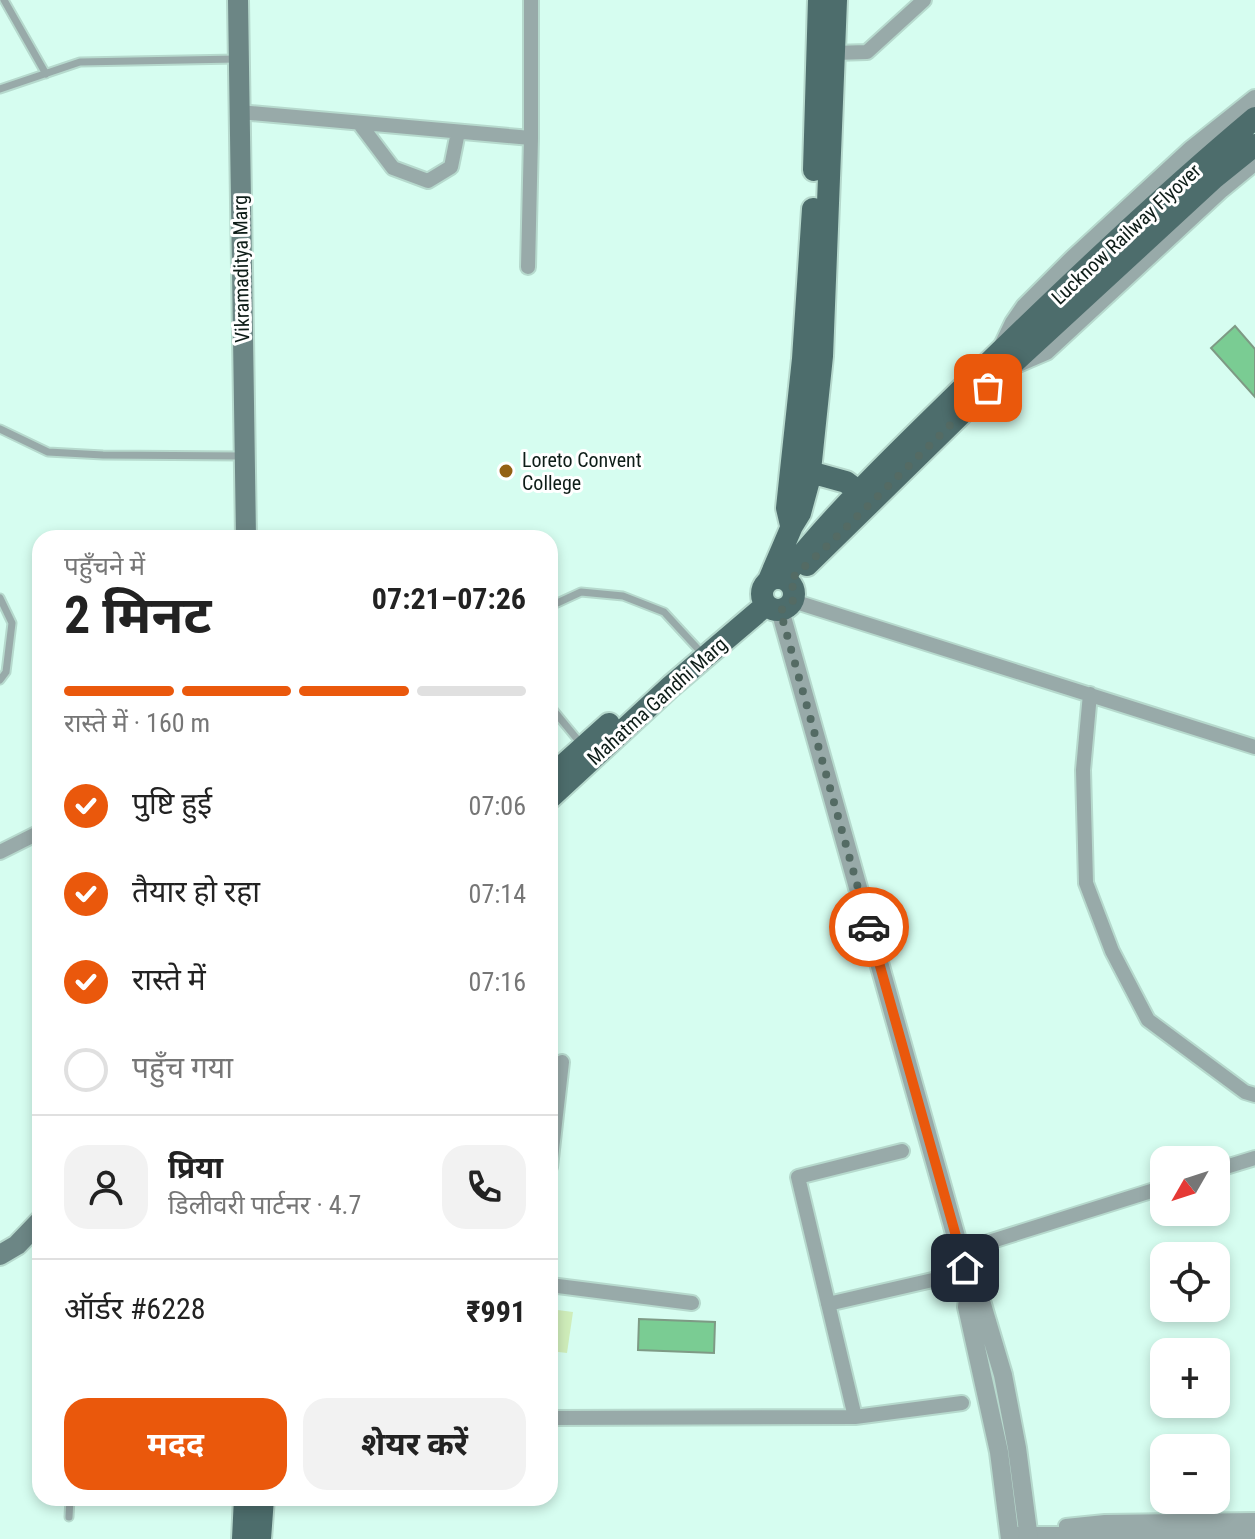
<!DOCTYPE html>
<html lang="hi">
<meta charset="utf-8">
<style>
:root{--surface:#fff;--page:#f2f2f2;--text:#222;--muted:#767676;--line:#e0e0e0;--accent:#ea580c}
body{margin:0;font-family:"Roboto Condensed","Noto Sans Devanagari",sans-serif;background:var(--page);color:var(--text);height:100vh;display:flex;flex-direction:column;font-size:30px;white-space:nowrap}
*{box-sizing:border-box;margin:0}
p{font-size:26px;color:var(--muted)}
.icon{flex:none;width:44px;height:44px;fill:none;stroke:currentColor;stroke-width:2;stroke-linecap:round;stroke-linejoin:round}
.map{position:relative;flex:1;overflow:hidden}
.side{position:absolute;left:32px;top:530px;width:526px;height:976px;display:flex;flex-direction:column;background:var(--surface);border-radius:24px;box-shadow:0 4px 12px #0003}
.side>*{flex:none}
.needle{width:52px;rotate:231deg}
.fabs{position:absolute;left:1150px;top:1146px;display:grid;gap:16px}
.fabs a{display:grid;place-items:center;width:80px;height:80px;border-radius:16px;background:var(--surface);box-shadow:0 4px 12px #0003;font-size:40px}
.pin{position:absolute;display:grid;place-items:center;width:68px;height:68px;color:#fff;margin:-34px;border-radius:16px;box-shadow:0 4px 12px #0006}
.courier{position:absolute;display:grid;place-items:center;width:80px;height:80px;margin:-40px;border:6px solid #ea580c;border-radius:50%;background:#fff;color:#222;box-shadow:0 2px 10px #0007}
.headline em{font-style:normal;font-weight:700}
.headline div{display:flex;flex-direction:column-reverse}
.headline{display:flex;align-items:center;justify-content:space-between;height:136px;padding:0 32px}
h1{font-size:52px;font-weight:700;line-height:60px}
.bar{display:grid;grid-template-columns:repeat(4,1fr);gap:12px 8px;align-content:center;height:96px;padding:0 32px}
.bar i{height:10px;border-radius:6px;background:var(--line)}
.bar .selected{background:var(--accent)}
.bar p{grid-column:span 4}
.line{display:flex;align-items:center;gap:20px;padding:0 32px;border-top:2px solid var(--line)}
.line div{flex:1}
.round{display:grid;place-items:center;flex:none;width:84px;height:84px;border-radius:24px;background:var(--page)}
ol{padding:0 32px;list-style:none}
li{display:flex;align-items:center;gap:24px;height:88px}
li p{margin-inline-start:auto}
li .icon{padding:8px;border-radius:50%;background:var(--accent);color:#fff;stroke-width:4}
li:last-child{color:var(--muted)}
li i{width:44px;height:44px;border:4px solid var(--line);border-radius:50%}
.primary-button{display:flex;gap:16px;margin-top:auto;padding:16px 32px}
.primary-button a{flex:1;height:92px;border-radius:24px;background:var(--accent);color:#fff;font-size:32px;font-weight:700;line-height:92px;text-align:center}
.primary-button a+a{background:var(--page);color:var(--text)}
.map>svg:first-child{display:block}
</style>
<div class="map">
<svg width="1255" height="1539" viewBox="0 0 1255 1539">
<rect width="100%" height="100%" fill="#d6fdf0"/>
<!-- green -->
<path fill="#cfedba" d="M 550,1309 L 573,1312 L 567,1353 L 550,1351 Z"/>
<!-- building -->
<path fill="#7acc93" stroke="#7e9a85" stroke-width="2" d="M 1235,326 L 1255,349 L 1255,397 L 1211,348 Z
M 639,1319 L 715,1322 L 714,1353 L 638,1350 Z"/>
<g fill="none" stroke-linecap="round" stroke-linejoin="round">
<defs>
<path id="service" d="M 4,0 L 46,74
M 0,89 L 80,62 L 236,59
M 0,429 L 48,452 L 103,455 L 242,456
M 0,598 L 12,623 L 6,672 L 0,680
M 550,609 L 555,604 L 581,592 L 623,596 L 664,612 L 698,649
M 550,706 L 582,745
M 69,1517 L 70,1498"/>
<path id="minor" d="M 834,53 L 867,52 L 924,0
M 239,112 L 531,138
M 359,123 L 393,168 L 428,181 L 451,167 L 458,132
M 528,267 L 531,138 L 531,0
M 793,601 L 1255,747
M 1090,694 L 1083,770 L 1086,883 L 1112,951 L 1148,1020 L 1245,1092 L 1255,1095
M 0,852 L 40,832
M 550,1167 L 562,1062
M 1216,1170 L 1255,1158
M 960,1251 L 1164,1187
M 550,1285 L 692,1303
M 828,1304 L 937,1279
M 855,1417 L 798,1177 L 902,1151
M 550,1418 L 855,1417 L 962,1403
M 1066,1526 L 1105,1522 L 1255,1520
M 1009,1534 L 1255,1533"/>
<path id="tertiary" d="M 1003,346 L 1014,323 L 1025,307 L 1074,258 L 1191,150 L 1255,99
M 1018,363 L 1046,351 L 1221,189 L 1255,161
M 780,610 L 960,1251 L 970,1285 L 981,1301 L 1003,1375 L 1017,1448 L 1029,1539
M 970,1285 L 967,1307 L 999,1452 L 1010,1539"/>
<path id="secondary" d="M 238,0 L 246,538
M 0,1255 L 17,1245 L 40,1221"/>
<path id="primary" d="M 814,170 L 819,0
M 810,472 L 846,482 L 858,491
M 791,525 L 787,508 L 803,359 L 813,209
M 807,565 L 1010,366 L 1214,178 L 1255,145
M762 594a16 16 0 1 1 32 0a16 16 0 1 1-32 0Z
M 783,578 C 838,508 903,447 966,385 C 1060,293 1155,202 1255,118
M 769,580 L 792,526 L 800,513 L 809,480 L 822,356 L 836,0
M 550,777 L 609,724
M 550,798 L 671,686 L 766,605
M 243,1539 L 245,1498
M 260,1539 L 263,1498"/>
</defs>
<!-- service casing -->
<use href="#service" stroke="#b6d9cd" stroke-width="11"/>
<!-- minor casing -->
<use href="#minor" stroke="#b6d9cd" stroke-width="18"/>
<!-- tertiary casing -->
<use href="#tertiary" stroke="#b6d9cd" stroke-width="22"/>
<!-- secondary casing -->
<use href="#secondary" stroke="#b6d9cd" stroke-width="24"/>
<!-- primary casing -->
<use href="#primary" stroke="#b6d9cd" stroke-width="26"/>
<!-- service -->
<use href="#service" stroke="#98aaa9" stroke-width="7"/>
<!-- minor -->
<use href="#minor" stroke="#98aaa9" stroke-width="14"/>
<!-- tertiary -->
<use href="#tertiary" stroke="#98aaa9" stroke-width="18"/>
<!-- secondary -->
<use href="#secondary" stroke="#6c8685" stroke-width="20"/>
<!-- primary -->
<use href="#primary" stroke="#4d6d6c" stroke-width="22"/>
</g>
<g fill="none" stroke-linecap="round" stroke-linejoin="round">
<!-- done -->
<path stroke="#546b64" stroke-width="8" stroke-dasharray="0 14.4" d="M 869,927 L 780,610 C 794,607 799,593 789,581 L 825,548 L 988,388"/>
<!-- route -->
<path stroke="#ea580c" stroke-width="10" d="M 869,927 L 965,1268"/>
</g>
<!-- markers -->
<circle fill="#936113" stroke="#fff" stroke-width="3" cx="506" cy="471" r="8"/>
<g text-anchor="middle" stroke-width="6" stroke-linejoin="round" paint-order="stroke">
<!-- street labels -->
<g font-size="20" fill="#0e1d18" stroke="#fff">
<text transform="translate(1126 234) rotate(-43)" y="7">Lucknow Railway Flyover</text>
<text transform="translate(241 269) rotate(-91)" y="7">Vikramaditya Marg</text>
<text transform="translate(657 701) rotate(-42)" y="7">Mahatma Gandhi Marg</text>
</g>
<!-- poi labels -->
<g font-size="20" fill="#0e1d18" stroke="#fff" text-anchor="start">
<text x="522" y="467">Loreto Convent<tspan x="522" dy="23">College</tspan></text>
</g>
</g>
</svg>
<div class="fabs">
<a><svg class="needle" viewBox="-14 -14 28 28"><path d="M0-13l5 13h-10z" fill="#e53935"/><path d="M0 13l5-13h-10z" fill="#767676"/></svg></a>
<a><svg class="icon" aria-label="locate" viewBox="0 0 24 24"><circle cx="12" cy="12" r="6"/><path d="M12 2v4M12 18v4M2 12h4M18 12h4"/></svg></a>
<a>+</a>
<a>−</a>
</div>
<div class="pin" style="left:988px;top:388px;background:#ea580c"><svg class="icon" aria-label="bag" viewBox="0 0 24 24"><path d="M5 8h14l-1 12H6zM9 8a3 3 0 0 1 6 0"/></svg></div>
<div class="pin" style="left:965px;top:1268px;background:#1f2937"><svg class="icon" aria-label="home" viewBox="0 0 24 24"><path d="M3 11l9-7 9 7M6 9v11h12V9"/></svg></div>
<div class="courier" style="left:869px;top:927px"><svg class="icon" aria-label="car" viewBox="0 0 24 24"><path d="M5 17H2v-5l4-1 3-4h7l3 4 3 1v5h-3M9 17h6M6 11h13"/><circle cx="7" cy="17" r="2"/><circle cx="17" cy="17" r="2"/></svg></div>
<section class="side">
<div class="headline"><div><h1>2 मिनट</h1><p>पहुँचने में</p></div><em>07:21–07:26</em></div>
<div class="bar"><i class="selected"></i><i class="selected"></i><i class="selected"></i><i></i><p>रास्ते में · 160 m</p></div>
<ol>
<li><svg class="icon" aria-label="check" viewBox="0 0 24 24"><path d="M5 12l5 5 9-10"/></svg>पुष्टि हुई<p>07:06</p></li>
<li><svg class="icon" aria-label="check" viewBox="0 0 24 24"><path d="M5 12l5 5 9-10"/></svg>तैयार हो रहा<p>07:14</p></li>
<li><svg class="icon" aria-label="check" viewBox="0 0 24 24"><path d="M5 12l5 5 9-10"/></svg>रास्ते में<p>07:16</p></li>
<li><i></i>पहुँच गया</li>
</ol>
<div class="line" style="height:144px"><a class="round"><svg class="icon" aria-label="person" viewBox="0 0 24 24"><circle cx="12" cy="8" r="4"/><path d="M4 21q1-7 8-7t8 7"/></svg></a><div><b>प्रिया</b><p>डिलीवरी पार्टनर · 4.7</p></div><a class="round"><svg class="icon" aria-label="phone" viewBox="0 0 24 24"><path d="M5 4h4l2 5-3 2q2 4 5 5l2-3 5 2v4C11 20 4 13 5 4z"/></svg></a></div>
<div class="line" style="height:104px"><div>ऑर्डर #6228</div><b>₹991</b></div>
<div class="primary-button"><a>मदद</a><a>शेयर करें</a></div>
</section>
</div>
